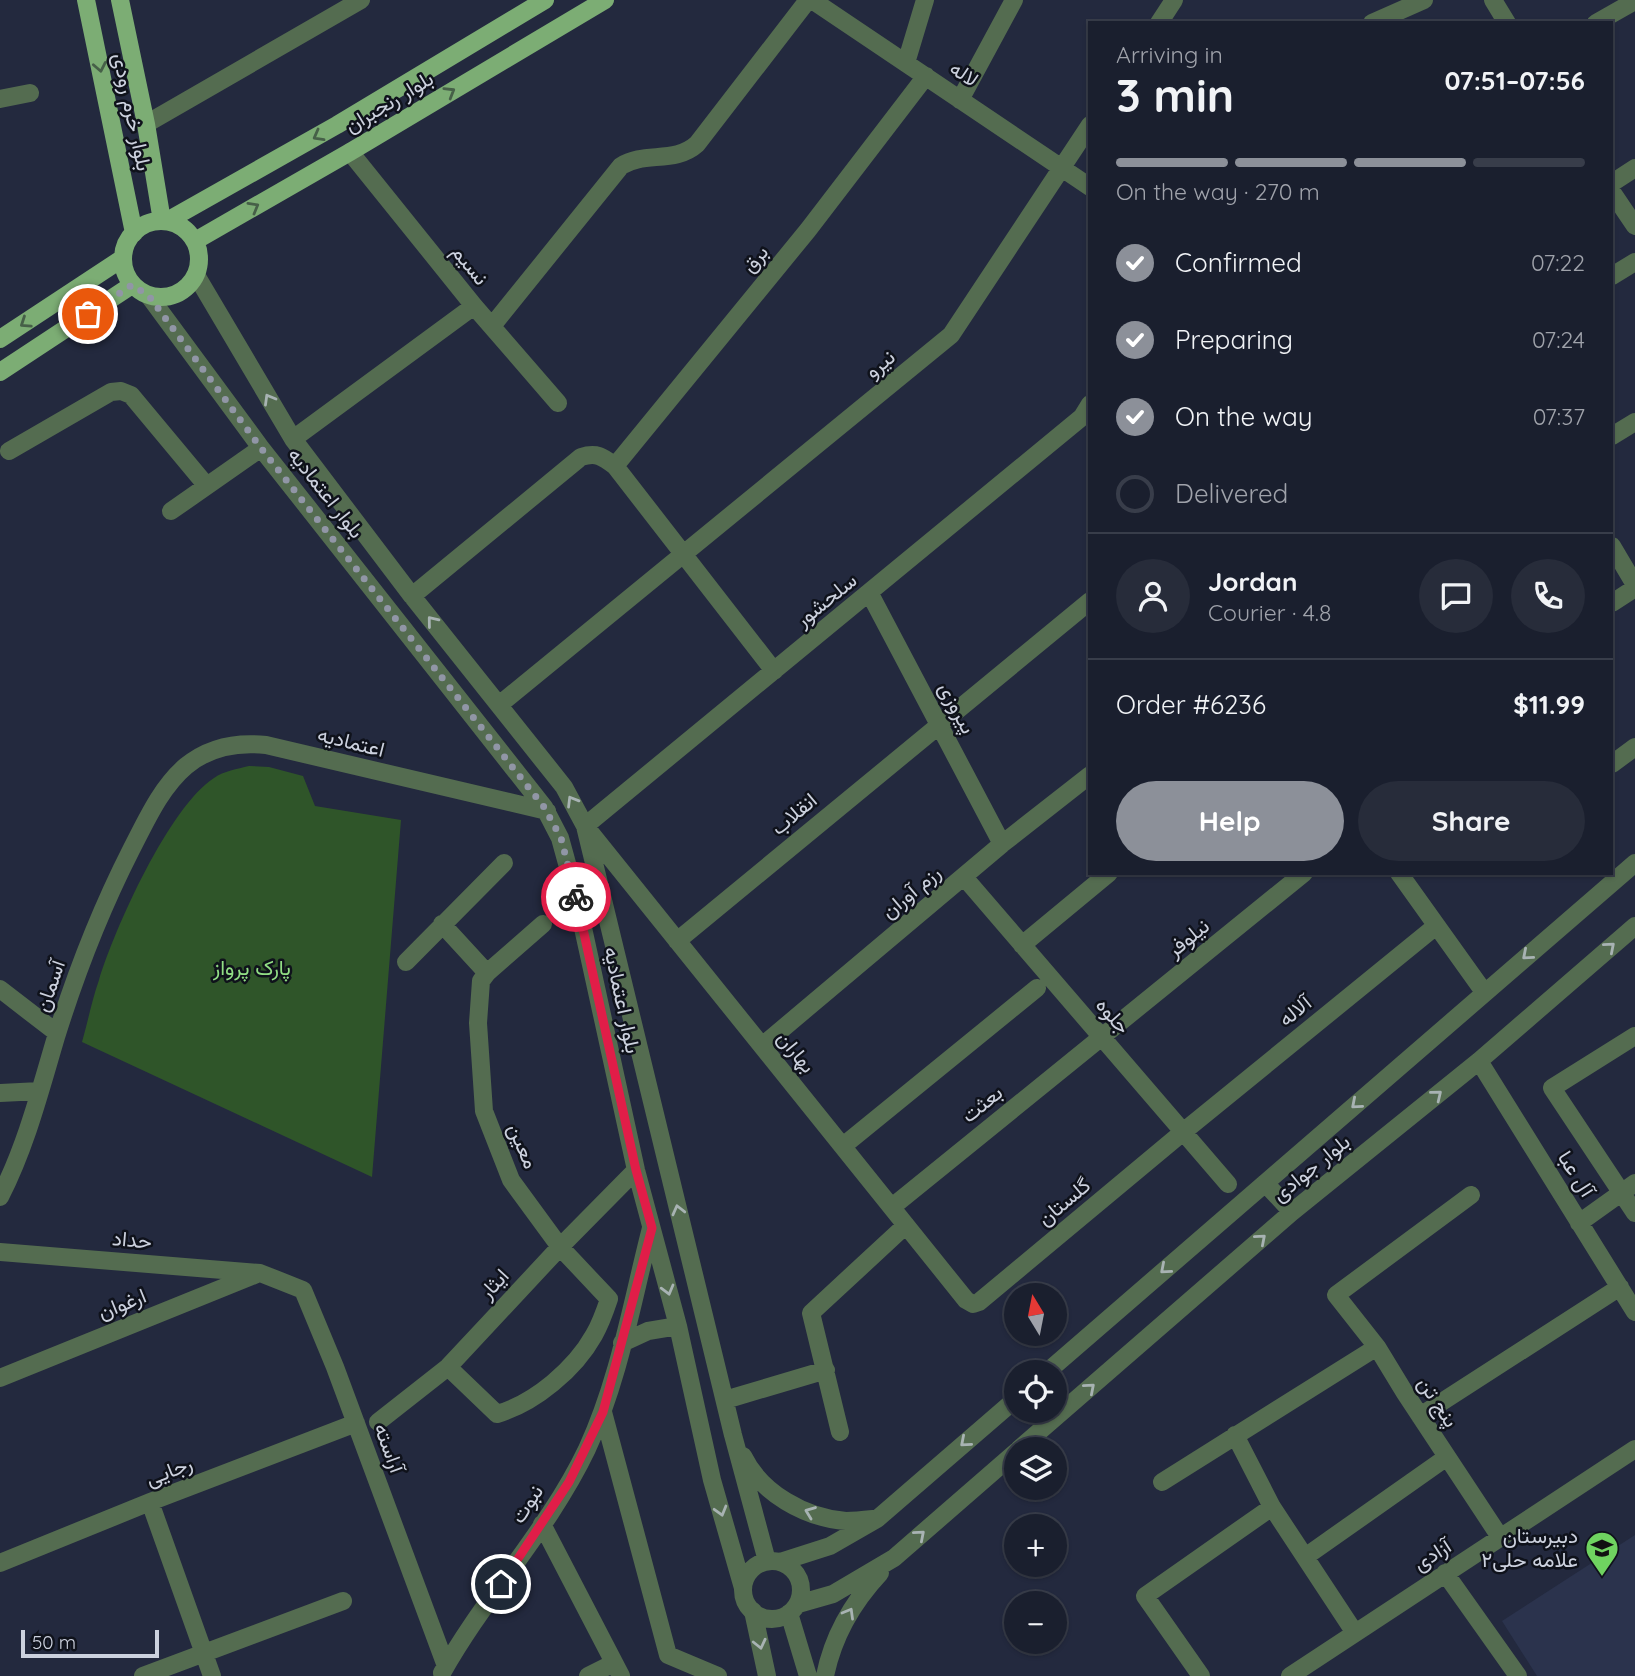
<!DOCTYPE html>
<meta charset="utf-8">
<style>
:root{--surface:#1a1f2e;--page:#272c3a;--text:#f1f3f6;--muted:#9fa2aa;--line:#383d4a;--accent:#8c9099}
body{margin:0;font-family:Quicksand,Vazirmatn,sans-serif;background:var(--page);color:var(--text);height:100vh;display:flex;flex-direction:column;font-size:26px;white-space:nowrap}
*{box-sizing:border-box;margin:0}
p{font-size:23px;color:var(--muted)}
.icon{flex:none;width:38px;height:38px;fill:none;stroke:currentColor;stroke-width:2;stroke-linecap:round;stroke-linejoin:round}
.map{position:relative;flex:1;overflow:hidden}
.drawer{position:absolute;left:1088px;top:21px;width:525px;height:854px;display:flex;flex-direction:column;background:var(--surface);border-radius:0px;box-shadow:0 2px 5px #0004,0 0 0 2px var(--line)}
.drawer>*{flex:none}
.needle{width:46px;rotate:350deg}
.buttons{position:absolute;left:1004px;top:1283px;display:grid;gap:14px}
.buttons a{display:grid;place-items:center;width:63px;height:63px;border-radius:50%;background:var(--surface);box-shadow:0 2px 5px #0004,0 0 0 2px var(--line);font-size:35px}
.scale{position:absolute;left:21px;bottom:18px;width:138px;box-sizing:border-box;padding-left:7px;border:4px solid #ccd1de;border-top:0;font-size:19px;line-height:24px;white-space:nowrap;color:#ccd1de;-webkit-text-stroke:5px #0f121b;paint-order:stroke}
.pin{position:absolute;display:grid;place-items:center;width:60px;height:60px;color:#fff;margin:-30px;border:4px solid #fff;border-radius:50%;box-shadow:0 2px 7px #0007}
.courier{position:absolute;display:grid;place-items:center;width:70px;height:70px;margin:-35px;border:5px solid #e11d48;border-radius:50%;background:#fff;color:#222;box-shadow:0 2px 9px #0007}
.head em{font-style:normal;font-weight:700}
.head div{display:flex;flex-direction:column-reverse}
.head{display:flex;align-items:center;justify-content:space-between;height:119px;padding:0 28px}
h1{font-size:46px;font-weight:700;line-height:52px}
.bar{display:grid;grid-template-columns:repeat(4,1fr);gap:10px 7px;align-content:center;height:84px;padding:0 28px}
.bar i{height:9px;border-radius:5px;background:var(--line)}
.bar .active{background:var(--accent)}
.bar p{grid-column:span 4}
.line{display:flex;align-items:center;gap:18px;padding:0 28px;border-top:2px solid var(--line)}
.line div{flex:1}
.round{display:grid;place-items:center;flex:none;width:74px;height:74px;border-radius:37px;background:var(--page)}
ol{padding:0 28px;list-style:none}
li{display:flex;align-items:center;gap:21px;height:77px}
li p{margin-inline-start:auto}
li .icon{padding:7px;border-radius:50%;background:var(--accent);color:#fff;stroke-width:4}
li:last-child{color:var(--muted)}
li i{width:38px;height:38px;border:4px solid var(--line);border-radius:50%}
.cta{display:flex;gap:14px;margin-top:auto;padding:14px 28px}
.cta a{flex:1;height:80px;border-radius:42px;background:var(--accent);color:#fff;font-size:28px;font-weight:700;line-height:80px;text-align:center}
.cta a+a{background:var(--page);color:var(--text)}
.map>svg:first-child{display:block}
</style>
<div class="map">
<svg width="1635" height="1676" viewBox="0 0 1635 1676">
<rect width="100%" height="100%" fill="#23293e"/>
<!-- built -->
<path fill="#2b334d" d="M 1635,1535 L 1635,1676 L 1537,1676 L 1502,1621 Z"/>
<!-- green -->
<path fill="#2f5529" d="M 249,766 L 269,767 L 303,776 L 315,806 L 401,820 L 372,1177 L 82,1042 C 88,1021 92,1000 99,980 C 115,928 169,807 214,778 C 224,771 237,769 249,766 Z"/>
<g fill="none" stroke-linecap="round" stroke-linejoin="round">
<!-- minor -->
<path stroke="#546c50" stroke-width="18" d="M 812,0 L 1090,187
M 1493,0 L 1507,23
M 1159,23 L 1174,0
M 1372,23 L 1424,0
M 1596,23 L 1635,1
M 906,63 L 925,0
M 0,99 L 30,93
M 960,100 L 1014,0
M 146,124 L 361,0
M 350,152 L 474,306 L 558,403
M 1612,183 L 1635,168
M 1612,192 L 1635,226
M 196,275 L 293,439 L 412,596 L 564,787 L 585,826 L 733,1435 L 767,1561
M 1612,276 L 1635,262
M 149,296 L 261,448 L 544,807 L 560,838 L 576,896 L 636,1170 L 678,1326 L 712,1480 L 743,1588
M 492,326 L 621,166 C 644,151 675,164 697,144 L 808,0
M 1090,404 L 1082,417 L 585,826 L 966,1300 L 973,1304 L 979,1302 L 1183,1132 L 1436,926
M 1612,436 L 1635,422
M 293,439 L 474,306
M 9,451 L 111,392 L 121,391 L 131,395 L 206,485
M 615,466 L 808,230 L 926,76
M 171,511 L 261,448
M 1612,546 L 1635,585
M 870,594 L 1002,844
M 412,596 L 581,457 C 597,452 603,457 615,466 L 774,671
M 1612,603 L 1635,588
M 499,705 L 951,335 L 1090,125
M 1612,764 L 1635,747
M 1399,873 L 1484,992
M 964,877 L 1228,1184
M 442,924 L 487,973
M 677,941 L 1090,601
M 1022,945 L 1109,873
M 406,962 L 504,863
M 0,989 L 57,1033
M 1635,1036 L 1552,1088 L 1635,1213
M 762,1046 L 1002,844 L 1090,775
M 1479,1061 L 1635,1312
M 0,1093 L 40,1091
M 843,1146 L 1037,988
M 1265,1183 L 1292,1212
M 1471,1195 L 1336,1295 L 1377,1347 L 1405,1393 L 1500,1537
M 0,1197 C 26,1146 40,1091 56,1037 C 76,973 101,909 131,850 C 146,821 161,787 186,766 C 209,747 238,742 266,745 L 547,811
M 892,1207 L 1304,873
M 1579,1223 L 1635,1183
M 0,1252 L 260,1273 L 303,1290 L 335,1367 L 446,1666
M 622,1343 L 648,1331 L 678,1326
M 448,1367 L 497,1414 C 535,1403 575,1369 594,1335 C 601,1323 605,1311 609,1299 L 560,1247 L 511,1180 L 484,1111 L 478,1023 L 481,981 L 487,973 L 543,924
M 1047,1372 L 1635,863
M 0,1378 L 257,1274
M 725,1400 L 826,1370
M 603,1412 L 668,1655 L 718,1676
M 1420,1416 L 1620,1287
M 378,1422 L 448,1367 L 560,1247 L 636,1170
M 840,1432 L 811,1313 L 906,1225
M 1235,1435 L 1272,1507 L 1355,1633
M 1019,1449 L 1292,1212 L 1479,1061 L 1635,926
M 743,1456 C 761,1493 805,1518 846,1521 C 854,1521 864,1520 873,1519
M 1162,1482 L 1377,1347
M 150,1502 L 212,1676
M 542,1524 L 621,1676
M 1305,1557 L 1447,1457
M743 1590a29 29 0 1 1 58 0a29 29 0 1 1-58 0Z
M 780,1562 L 830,1546 L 877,1519 L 1017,1398
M 0,1563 L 150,1502 L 356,1423
M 1445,1573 L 1518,1676
M 798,1604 L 833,1594 L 894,1558 L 1017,1451
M 753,1611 L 767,1676
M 789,1613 L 808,1676
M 442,1673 C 485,1596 549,1529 587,1449 C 619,1380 632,1302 651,1228
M 143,1676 L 343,1601
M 588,1676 L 614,1663
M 825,1676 C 833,1636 852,1603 880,1573
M 1201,1676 L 1145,1596 L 1272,1507
M 1290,1676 L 1635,1449"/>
<!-- major -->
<path stroke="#7cad74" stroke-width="18" d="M 86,0 L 134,233
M 120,0 L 146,124 L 162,221
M123 259a38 38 0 1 1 76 0a38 38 0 1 1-76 0Z
M 167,221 L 337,125 L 545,0
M 195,241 L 350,152 L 605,0
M 0,339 L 123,258
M 0,372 L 132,285"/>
</g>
<!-- one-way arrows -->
<defs><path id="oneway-chevron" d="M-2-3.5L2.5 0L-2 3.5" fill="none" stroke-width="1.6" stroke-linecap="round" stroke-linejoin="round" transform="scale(1.75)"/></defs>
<g stroke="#466048">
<use href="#oneway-chevron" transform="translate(100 67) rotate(79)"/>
<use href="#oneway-chevron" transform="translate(450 92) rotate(-31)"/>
<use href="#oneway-chevron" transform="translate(318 136) rotate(151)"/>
<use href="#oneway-chevron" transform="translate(254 207) rotate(-30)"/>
<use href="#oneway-chevron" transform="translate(25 323) rotate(146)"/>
</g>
<g stroke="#a8b3b3">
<use href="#oneway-chevron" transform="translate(269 399) rotate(-120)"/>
<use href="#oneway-chevron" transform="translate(432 621) rotate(-129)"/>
<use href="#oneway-chevron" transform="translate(572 801) rotate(-121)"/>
<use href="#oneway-chevron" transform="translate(1610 947) rotate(-41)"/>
<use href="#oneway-chevron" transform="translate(1527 955) rotate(139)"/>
<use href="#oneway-chevron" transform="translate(1437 1095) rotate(-39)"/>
<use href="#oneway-chevron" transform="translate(1356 1104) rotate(139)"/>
<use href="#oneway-chevron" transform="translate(678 1210) rotate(-104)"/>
<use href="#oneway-chevron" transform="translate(1261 1239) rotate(-41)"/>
<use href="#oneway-chevron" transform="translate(1165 1269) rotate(139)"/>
<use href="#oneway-chevron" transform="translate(668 1290) rotate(75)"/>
<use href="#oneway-chevron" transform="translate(1090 1388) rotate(-41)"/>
<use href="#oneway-chevron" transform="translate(965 1442) rotate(139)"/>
<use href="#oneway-chevron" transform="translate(721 1511) rotate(74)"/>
<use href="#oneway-chevron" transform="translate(810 1512) rotate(-159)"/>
<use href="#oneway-chevron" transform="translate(920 1535) rotate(-41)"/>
<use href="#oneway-chevron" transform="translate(849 1613) rotate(-60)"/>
<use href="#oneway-chevron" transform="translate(760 1644) rotate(77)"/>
</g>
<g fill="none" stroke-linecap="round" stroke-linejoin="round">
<!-- done -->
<path stroke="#9196a6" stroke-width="7" stroke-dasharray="0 12.6" d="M 88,314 L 132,285 L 149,296 L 261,448 L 544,807 L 561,838 L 576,897"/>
<!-- route -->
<path stroke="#e11d48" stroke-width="9" d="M 501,1584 L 569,1482 L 603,1412 L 652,1228 L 636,1170 L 576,897"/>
</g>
<!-- icons -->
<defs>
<symbol id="school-pin" viewBox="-11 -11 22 30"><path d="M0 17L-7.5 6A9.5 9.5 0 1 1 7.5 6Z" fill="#6fd360" stroke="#0f121b"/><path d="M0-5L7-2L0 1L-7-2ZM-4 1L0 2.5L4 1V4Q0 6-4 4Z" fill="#111"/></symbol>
</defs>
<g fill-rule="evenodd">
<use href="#school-pin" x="1583" y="1529" width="38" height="52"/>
</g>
<g text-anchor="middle" stroke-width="5" stroke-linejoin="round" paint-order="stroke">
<!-- street labels -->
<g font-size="21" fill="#ccd1de" stroke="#0f121b">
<text transform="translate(964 74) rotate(34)" y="7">لاله</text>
<text transform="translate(389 102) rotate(-31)" y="7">بلوار رنجبران</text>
<text transform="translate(132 112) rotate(78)" y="7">بلوار خرم رودی</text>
<text transform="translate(755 259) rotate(-51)" y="7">برق</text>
<text transform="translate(470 265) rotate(51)" y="7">نسیم</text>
<text transform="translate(880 364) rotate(-39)" y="7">نیرو</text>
<text transform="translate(326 493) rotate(52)" y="7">بلوار اعتمادیه</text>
<text transform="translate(826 600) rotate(-39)" y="7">سلحشور</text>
<text transform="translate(957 708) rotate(62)" y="7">پیروزی</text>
<text transform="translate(351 742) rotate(14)" y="7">اعتمادیه</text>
<text transform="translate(794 814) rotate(-40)" y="7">انقلاب</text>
<text transform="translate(911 892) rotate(-40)" y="7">رزم آوران</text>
<text transform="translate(1188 938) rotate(-39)" y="7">نیلوفر</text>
<text transform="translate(50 986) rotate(-71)" y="7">آسمان</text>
<text transform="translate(622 1000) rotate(78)" y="7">بلوار اعتمادیه</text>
<text transform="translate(1295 1011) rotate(-39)" y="7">آلاله</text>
<text transform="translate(1113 1016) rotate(49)" y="7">جلوه</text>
<text transform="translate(796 1052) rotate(51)" y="7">بهاران</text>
<text transform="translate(982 1104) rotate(-39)" y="7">بعثت</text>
<text transform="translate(523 1146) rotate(67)" y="7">معین</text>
<text transform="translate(1311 1168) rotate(-39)" y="7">بلوار جوادی</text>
<text transform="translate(1576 1174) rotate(58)" y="7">آل عبا</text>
<text transform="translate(1064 1202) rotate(-40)" y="7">گلستان</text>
<text transform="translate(132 1240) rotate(5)" y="7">حداد</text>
<text transform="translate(494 1284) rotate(-47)" y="7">ایثار</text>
<text transform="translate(122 1304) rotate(-22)" y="7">ارغوان</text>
<text transform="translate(1438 1402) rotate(57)" y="7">پنج تن</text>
<text transform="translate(389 1448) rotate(70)" y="7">آراسته</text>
<text transform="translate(169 1471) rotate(-21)" y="7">رجایی</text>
<text transform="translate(527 1504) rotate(-57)" y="7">نبوت</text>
<text transform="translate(1432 1555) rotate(-33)" y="7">آزادی</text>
</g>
<!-- park labels -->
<g font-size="21" fill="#92df85" stroke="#0f121b">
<text x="252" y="975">پارک پرواز</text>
</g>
<!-- poi labels -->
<g font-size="21" fill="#ccd1de" stroke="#0f121b" text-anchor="end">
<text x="1578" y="1543">دبیرستان<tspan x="1578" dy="24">علامه حلی۲</tspan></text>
</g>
</g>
</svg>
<div class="buttons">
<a><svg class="needle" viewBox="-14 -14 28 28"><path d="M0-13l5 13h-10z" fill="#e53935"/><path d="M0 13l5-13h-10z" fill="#9fa2aa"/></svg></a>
<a><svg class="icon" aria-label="locate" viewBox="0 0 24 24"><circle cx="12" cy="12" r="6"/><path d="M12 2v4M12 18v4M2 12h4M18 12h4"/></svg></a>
<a><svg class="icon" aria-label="layers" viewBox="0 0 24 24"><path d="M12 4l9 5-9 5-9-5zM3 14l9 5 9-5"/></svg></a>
<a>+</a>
<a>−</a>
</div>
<div class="scale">50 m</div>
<div class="pin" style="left:88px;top:314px;background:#ea580c"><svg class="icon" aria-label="bag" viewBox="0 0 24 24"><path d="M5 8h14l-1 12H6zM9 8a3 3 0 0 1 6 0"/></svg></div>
<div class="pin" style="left:501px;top:1584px;background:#1f2937"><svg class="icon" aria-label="home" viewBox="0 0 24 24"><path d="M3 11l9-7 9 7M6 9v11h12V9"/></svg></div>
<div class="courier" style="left:576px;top:897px"><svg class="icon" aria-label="bike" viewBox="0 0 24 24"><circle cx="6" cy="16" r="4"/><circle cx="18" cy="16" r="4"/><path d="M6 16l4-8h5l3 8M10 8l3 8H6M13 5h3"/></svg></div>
<section class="drawer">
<div class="head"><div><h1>3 min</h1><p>Arriving in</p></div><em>07:51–07:56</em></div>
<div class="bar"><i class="active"></i><i class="active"></i><i class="active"></i><i></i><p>On the way · 270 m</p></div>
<ol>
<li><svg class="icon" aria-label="check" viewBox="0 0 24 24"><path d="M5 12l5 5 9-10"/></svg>Confirmed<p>07:22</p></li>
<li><svg class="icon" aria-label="check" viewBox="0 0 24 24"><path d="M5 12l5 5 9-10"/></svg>Preparing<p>07:24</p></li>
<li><svg class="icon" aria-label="check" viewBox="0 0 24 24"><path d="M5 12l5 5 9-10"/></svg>On the way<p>07:37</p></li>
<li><i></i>Delivered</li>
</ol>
<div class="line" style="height:126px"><a class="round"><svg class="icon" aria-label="person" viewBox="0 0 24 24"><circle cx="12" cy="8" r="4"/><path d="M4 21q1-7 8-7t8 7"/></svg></a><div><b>Jordan</b><p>Courier · 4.8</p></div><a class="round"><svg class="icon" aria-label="chat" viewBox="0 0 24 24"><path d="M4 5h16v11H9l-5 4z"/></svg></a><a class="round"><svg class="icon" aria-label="phone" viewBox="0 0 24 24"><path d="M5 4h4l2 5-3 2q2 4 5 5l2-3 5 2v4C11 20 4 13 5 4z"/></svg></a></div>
<div class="line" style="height:91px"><div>Order #6236</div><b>$11.99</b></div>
<div class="cta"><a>Help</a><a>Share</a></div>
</section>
</div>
